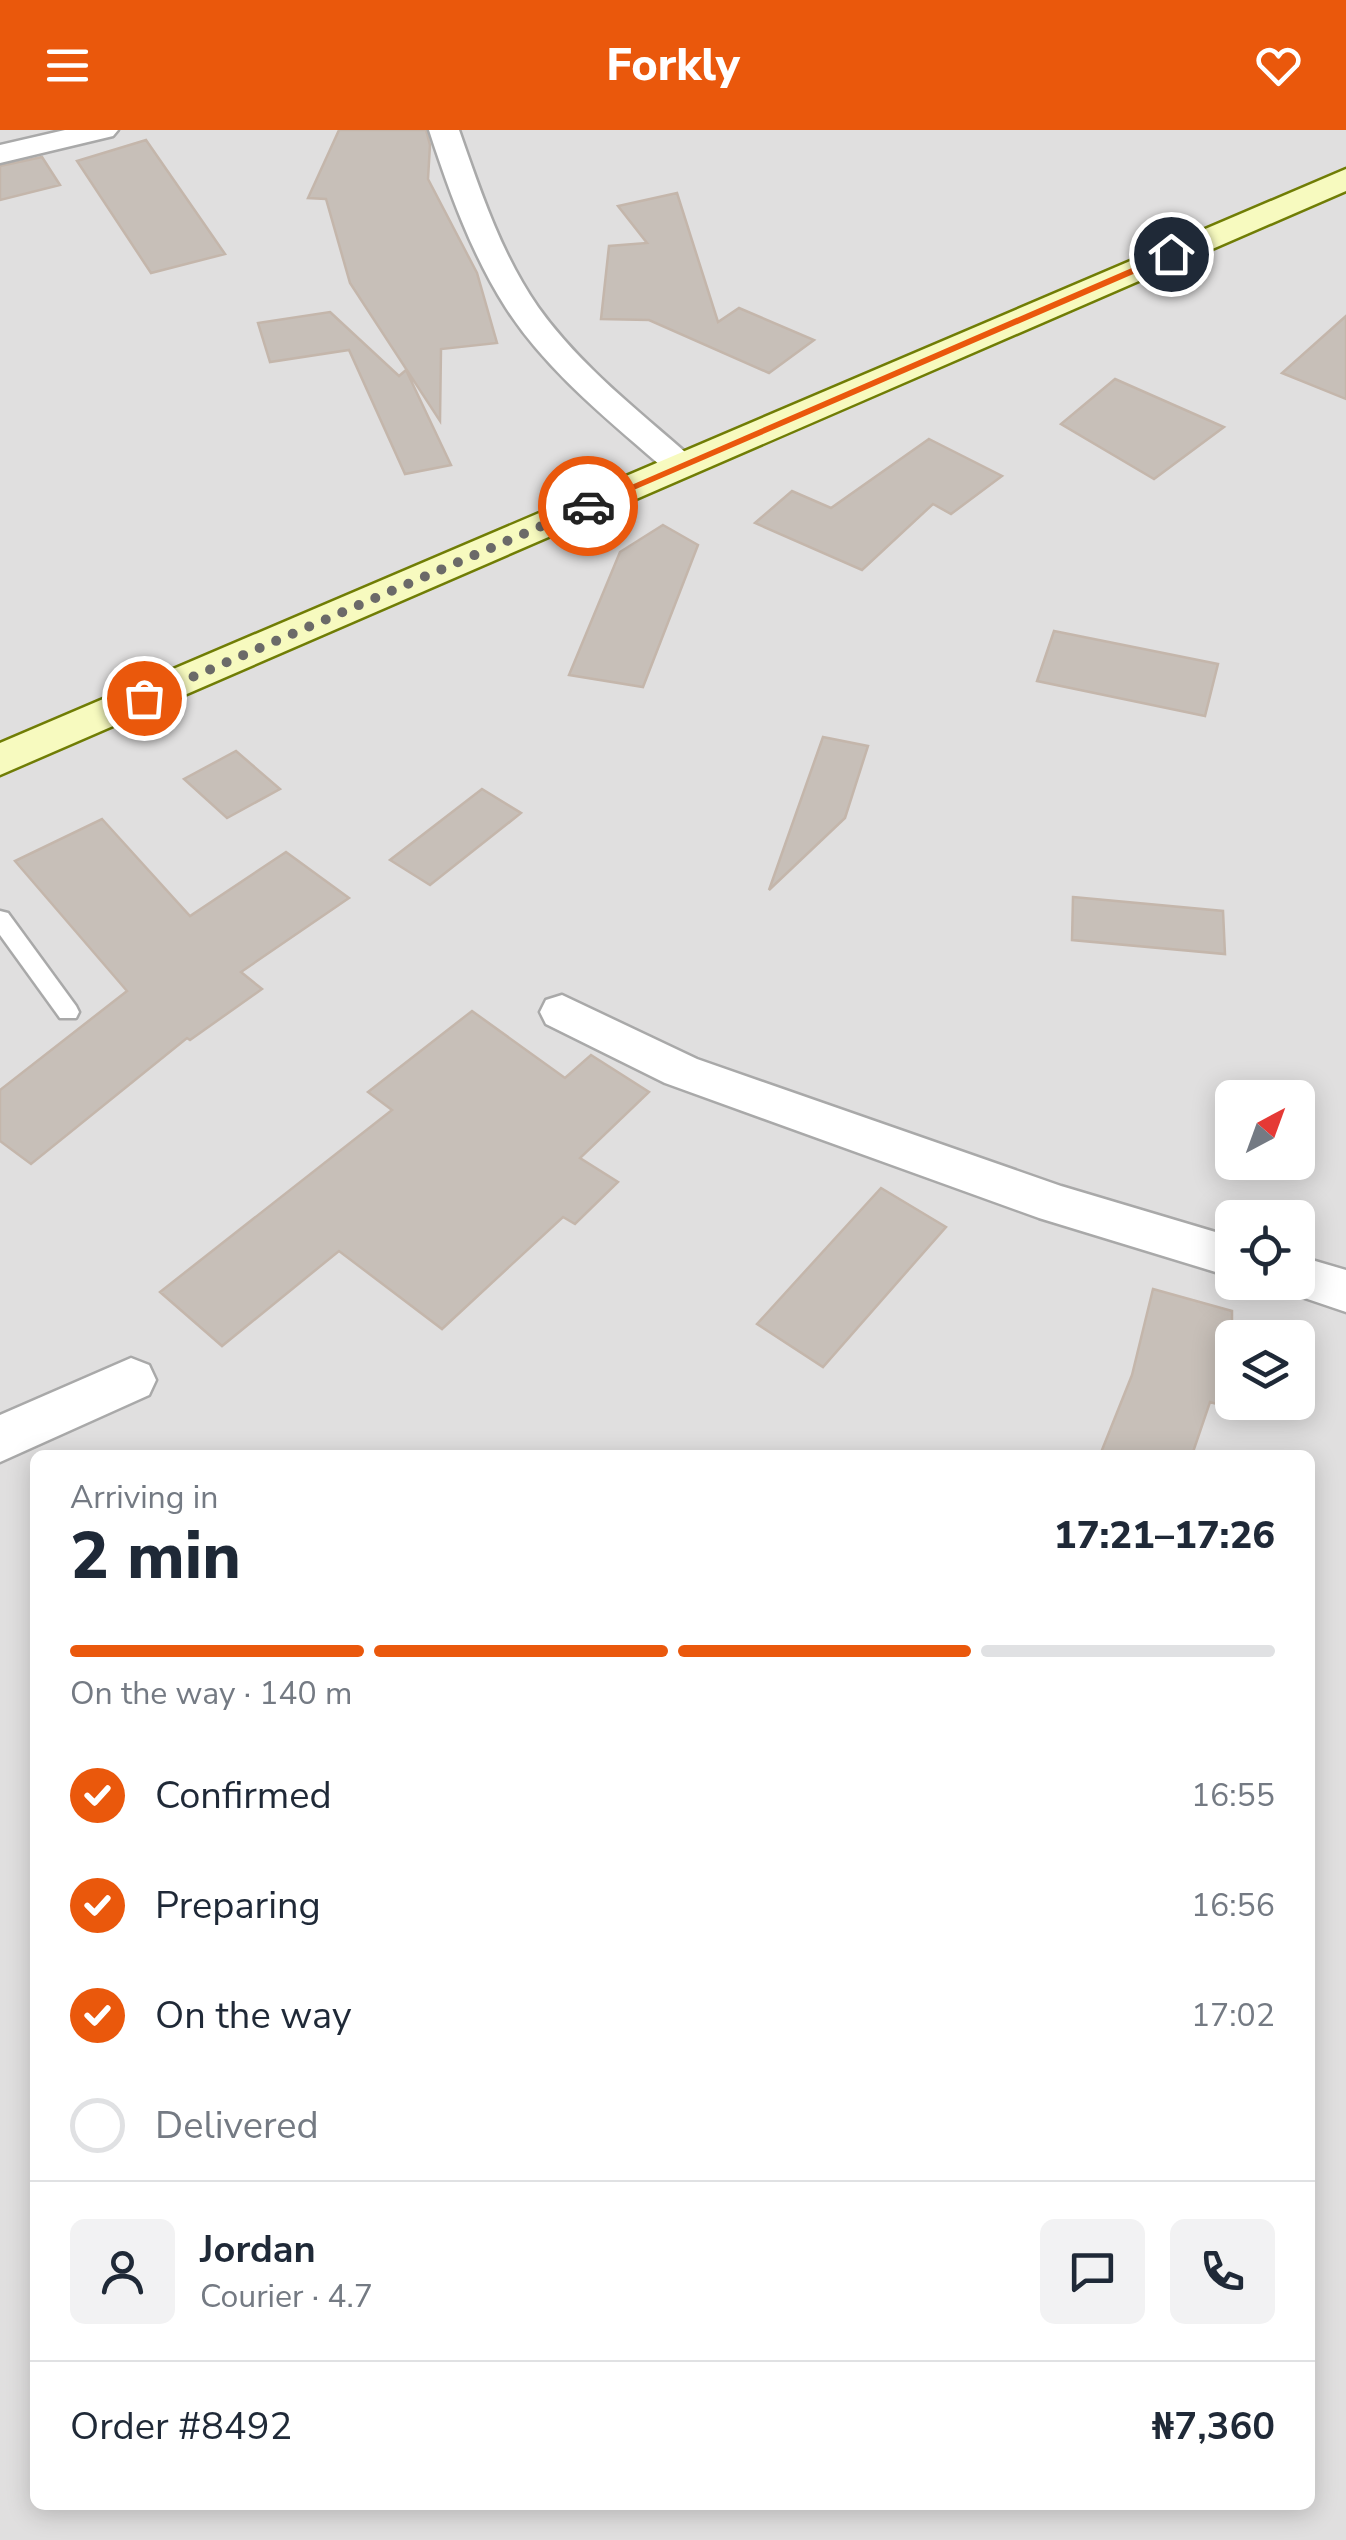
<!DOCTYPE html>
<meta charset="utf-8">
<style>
:root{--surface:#fff;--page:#f2f2f3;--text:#1f2937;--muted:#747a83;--line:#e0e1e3;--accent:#ea580c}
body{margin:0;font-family:"Nunito Sans",sans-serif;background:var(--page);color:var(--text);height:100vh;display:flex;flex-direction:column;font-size:38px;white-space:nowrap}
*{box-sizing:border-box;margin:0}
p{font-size:32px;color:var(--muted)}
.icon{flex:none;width:55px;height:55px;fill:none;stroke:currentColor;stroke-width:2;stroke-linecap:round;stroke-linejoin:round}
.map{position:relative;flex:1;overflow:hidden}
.details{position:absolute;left:30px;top:1320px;width:1285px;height:1060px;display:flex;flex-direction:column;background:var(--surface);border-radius:15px;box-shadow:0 5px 25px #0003}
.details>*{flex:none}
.needle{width:65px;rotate:41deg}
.controls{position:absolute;left:1215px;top:950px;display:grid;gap:20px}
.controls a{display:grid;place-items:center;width:100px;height:100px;border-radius:15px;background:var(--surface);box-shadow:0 5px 25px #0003;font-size:50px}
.pin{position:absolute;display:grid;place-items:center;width:85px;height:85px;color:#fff;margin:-42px;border:5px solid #fff;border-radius:50%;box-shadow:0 2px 10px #0007}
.courier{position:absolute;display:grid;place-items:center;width:100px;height:100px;margin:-50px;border:8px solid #ea580c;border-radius:50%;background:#fff;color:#222;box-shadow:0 2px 12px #0007}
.headline em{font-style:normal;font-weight:800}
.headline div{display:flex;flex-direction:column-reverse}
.headline{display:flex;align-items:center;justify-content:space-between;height:170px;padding:0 40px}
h1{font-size:65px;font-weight:800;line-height:75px}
.bar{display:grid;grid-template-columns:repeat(4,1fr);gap:15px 10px;align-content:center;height:120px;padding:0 40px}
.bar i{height:12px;border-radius:8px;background:var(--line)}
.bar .active{background:var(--accent)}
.bar p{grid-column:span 4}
.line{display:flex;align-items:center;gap:25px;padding:0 40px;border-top:2px solid var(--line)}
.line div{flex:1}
.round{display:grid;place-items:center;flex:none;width:105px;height:105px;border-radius:15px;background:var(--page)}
ol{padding:0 40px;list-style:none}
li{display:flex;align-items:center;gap:30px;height:110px}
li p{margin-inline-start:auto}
li .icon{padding:10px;border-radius:50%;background:var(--accent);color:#fff;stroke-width:4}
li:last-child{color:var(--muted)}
li i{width:55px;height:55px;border:5px solid var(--line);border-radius:50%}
header{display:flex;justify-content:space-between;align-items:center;height:130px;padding:0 40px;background:var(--accent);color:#fff;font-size:45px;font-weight:800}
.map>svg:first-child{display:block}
</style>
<header><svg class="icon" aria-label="menu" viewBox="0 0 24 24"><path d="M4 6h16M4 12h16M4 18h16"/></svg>Forkly<svg class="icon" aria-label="heart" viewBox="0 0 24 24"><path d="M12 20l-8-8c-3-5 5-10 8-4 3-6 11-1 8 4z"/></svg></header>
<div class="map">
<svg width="1346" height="2410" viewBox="0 0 1346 2410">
<rect width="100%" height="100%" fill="#f2efe9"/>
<!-- residential -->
<path fill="#e0dfdf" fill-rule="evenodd" d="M 0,0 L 1346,0 L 1346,2410 L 0,2410 ZM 1232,968 L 1298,968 L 1298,1032 L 1232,1032 ZM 1232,1088 L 1298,1088 L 1298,1152 L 1232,1152 ZM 1232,1208 L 1298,1208 L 1298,1272 L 1232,1272 ZM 35,1325 L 1310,1325 L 1310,2375 L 35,2375 Z"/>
<!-- building -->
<path fill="#c7bfb8" stroke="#c4b6ab" stroke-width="2.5" d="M 339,0 L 426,0 L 430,15 L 428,49 L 477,143 L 497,213 L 441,219 L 440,291 L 350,153 L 326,69 L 308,68 Z
M 146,10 L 207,98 L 225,124 L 151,143 L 77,31 Z
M 42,27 L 60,55 L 0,70 L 0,36 Z
M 677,63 L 718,192 L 739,178 L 814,210 L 769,243 L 649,190 L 601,189 L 609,116 L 647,113 L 618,76 Z
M 330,182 L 399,246 L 406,240 L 451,335 L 405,344 L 349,220 L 270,232 L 258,193 Z
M 1346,186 L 1346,269 L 1282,243 Z
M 1115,249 L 1224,297 L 1154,349 L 1061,294 Z
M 929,309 L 1002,346 L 951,384 L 933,374 L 862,440 L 755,393 L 792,361 L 831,378 Z
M 663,395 L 698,415 L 643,557 L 569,545 L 620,422 Z
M 1054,501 L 1218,534 L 1205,586 L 1037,551 Z
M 823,607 L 868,616 L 845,688 L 769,760 Z
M 236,621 L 280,659 L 227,688 L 184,649 Z
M 482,659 L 521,683 L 430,755 L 390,730 Z
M 102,689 L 190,786 L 286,722 L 349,768 L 241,842 L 262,859 L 190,910 L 187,908 L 31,1034 L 0,1011 L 0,960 L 127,861 L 15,731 Z
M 1073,767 L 1223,781 L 1225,824 L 1072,810 Z
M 472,881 L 565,948 L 591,925 L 649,962 L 580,1028 L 618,1052 L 575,1094 L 563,1087 L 442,1199 L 339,1121 L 222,1216 L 160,1162 L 392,980 L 368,962 Z
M 881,1058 L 946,1097 L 823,1237 L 757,1194 Z
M 1153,1159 L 1232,1181 L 1232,1254 L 1227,1277 L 1210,1272 L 1192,1325 L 1100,1325 L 1132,1245 Z"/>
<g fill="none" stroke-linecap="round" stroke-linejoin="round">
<defs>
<path id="lane" d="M 0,781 L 8,783 L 76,876 L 79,882 L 76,888 L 60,888 L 0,805 Z"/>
<path id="street" d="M 65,0 L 118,0 L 113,6 L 0,33 L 0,15 Z
M 429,0 L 459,0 C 480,60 501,124 538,177 C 580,236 639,281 693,329 L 699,336 L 693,343 L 681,347 L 669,343 C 611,292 548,243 506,178 C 471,123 449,61 429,0 Z
M 562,865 L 697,929 L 1061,1056 L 1232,1107 L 1232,1147 L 1039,1088 L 665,953 L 546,894 L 540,882 L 546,870 Z
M 1298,1126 L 1346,1140 L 1346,1182 L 1281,1160 L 1277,1152 L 1298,1152 Z
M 131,1228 L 149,1235 L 156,1250 L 149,1265 L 0,1332 L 0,1285 Z"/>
<path id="secondary" d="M 1346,39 L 1346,61 L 0,645 L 0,613 Z"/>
</defs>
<!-- lane casing -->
<use href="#lane" stroke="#a9a9a9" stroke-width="5"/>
<!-- street casing -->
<use href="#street" stroke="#a9a9a9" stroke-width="5"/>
<!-- secondary casing -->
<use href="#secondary" stroke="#707d05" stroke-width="5"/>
<!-- lane -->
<use href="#lane" fill="#fff" fill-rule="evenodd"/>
<!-- street -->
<use href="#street" fill="#fff" fill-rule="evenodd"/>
<!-- secondary -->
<use href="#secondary" fill="#f7fabf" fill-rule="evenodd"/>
</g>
<!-- route -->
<path fill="#ea580c" d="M 1171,121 L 1175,126 L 592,378 L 583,376 Z"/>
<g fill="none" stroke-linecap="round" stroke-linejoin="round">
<!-- done -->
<path stroke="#6b6a68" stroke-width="10" stroke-dasharray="0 18" d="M 144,568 L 588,376"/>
</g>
</svg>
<div class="controls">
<a><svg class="needle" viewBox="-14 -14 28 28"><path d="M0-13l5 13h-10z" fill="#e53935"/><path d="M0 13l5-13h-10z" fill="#747a83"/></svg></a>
<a><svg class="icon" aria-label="locate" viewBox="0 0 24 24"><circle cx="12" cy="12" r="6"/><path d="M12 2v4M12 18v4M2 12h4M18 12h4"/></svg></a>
<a><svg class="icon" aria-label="layers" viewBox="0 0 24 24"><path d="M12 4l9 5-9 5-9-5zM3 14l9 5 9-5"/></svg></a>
</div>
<div class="pin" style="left:144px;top:568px;background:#ea580c"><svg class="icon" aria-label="bag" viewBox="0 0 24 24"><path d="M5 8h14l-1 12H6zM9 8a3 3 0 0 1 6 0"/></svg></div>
<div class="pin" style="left:1171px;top:124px;background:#1f2937"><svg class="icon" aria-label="home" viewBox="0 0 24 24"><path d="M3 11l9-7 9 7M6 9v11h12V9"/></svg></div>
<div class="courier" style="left:588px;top:376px"><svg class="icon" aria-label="car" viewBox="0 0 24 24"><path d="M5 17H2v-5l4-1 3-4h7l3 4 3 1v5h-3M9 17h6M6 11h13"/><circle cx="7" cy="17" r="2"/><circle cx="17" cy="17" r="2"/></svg></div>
<section class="details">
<div class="headline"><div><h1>2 min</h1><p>Arriving in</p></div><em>17:21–17:26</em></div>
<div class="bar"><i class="active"></i><i class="active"></i><i class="active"></i><i></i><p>On the way · 140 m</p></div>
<ol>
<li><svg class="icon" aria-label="check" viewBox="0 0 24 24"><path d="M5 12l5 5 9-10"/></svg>Confirmed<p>16:55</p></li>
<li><svg class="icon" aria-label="check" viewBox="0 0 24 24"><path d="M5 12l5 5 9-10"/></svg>Preparing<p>16:56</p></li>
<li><svg class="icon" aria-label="check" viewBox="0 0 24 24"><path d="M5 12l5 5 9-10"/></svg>On the way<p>17:02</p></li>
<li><i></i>Delivered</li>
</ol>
<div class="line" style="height:180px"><a class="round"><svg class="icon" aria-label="person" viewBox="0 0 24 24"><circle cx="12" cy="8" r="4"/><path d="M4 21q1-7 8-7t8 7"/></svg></a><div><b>Jordan</b><p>Courier · 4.7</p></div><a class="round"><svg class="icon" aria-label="chat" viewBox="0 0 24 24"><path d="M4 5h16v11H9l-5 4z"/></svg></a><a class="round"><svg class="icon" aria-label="phone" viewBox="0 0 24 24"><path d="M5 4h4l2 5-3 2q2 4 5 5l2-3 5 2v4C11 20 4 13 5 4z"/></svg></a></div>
<div class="line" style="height:130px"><div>Order #8492</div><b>₦7,360</b></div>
</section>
</div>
